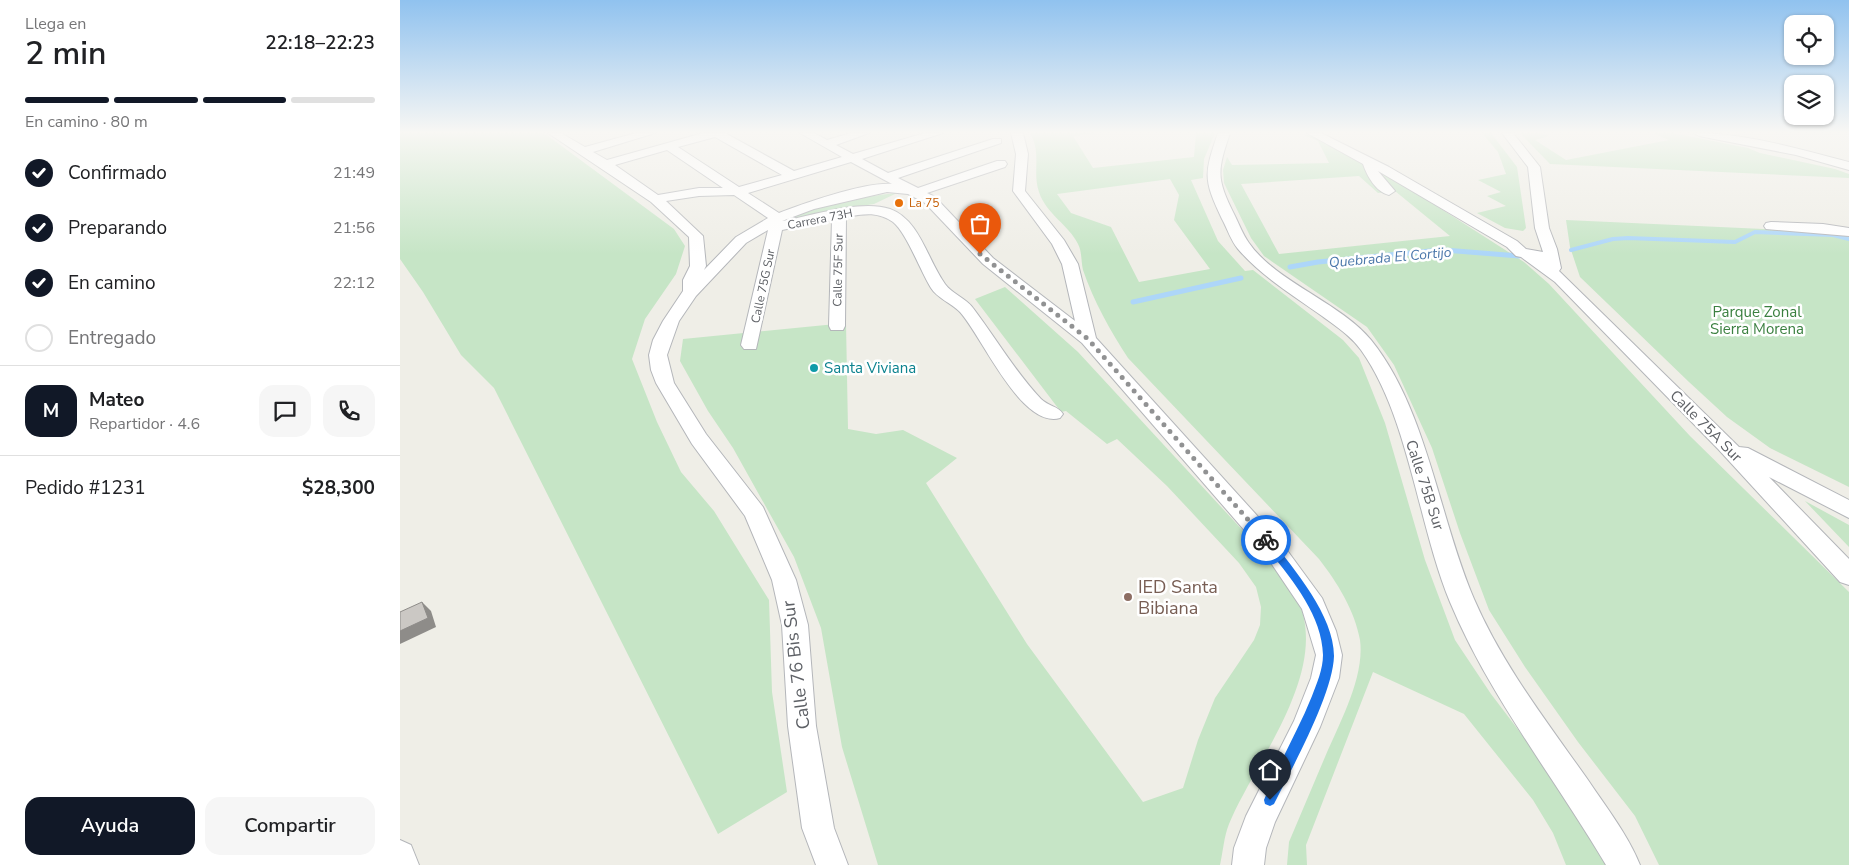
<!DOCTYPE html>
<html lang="es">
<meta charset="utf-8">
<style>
:root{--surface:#fff;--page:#f6f6f6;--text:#202124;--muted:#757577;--line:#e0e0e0;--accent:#111827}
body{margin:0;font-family:"Nunito Sans",sans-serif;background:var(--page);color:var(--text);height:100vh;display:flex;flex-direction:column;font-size:19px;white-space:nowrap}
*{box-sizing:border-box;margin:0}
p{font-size:16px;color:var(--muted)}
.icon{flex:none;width:28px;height:28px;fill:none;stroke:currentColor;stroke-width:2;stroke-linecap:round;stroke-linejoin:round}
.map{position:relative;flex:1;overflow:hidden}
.panel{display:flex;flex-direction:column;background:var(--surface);width:400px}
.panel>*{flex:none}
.buttons{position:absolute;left:1384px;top:15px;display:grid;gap:10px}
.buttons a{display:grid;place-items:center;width:50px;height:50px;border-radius:10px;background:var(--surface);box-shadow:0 1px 4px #0004;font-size:25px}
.pin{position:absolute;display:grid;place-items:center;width:42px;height:42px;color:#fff;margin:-51px -21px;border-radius:50% 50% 50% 0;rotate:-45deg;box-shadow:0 0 5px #0007}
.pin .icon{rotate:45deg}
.courier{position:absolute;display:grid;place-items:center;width:50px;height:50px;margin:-25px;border:4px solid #1a73e8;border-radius:50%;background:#fff;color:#222;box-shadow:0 1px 6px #0007}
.overview em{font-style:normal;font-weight:600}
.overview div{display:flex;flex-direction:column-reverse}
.overview{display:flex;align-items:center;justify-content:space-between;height:85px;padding:0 25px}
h1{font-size:32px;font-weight:600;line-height:38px}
.bar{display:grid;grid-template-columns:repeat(4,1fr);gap:8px 5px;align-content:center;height:60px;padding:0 25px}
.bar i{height:6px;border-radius:4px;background:var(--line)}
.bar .active{background:var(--accent)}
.bar p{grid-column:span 4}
.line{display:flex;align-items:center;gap:12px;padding:0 25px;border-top:1px solid var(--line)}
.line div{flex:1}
.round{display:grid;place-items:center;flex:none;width:52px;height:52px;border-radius:15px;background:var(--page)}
ol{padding:0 25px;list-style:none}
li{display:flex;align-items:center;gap:15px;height:55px}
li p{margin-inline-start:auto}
li .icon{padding:5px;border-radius:50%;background:var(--accent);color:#fff;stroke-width:4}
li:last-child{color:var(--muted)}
li i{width:28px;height:28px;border:2px solid var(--line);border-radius:50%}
.button{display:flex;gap:10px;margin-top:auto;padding:10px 25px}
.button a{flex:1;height:58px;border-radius:15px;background:var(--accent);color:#fff;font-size:20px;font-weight:600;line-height:58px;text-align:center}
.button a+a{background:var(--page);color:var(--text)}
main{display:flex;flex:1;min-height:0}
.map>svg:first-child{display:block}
</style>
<main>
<section class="panel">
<div class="overview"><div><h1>2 min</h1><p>Llega en</p></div><em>22:18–22:23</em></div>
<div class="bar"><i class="active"></i><i class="active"></i><i class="active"></i><i></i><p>En camino · 80 m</p></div>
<ol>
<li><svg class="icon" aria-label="check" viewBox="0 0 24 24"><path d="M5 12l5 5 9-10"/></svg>Confirmado<p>21:49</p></li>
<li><svg class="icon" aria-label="check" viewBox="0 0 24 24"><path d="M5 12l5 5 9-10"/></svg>Preparando<p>21:56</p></li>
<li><svg class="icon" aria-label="check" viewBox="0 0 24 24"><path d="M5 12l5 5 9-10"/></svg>En camino<p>22:12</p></li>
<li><i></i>Entregado</li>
</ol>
<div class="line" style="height:90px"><b class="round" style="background:var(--accent);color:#fff">M</b><div><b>Mateo</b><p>Repartidor · 4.6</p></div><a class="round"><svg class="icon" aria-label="chat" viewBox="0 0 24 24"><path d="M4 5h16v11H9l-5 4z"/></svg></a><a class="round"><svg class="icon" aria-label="phone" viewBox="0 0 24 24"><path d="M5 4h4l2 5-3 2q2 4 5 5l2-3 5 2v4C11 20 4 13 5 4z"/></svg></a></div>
<div class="line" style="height:65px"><div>Pedido #1231</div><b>$28,300</b></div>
<div class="button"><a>Ayuda</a><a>Compartir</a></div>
</section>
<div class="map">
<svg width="1449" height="865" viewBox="0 0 1449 865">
<rect width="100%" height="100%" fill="#efeee7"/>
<!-- green -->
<path fill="#c6e5c6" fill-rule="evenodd" d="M 0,133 L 144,133 L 274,229 L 285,246 L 276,274 L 245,319 L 232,359 L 257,422 L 281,472 L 314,511 L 369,600 L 372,692 L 387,792 L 318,834 L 94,388 L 61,355 L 23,292 L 0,259 Z
M 630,133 L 698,133 L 673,136 L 693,168 L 794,157 L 796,133 L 815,133 L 804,159 L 803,178 L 791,180 L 818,241 L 845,271 L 853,270 L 943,340 L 959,358 L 985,423 L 1025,560 L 1055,640 L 1091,694 L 1154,777 L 1207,865 L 1166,865 L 1153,833 L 1133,800 L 1064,714 L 973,672 L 906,845 L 907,865 L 887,865 L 889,842 C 901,814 913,785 925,757 C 939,724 965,677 960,640 C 955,611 937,582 919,559 L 728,358 C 711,332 693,300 683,270 C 681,262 682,251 678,244 C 669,225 646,214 639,192 C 632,172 642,153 630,133 ZM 770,179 L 779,195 L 774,220 L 810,269 L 739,282 L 711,227 L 671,213 L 657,194 Z
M 900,133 L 916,137 L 985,173 L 1124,262 L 1149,284 L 1290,436 L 1449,592 L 1449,865 L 1259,865 L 1235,816 L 1178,742 L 1125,667 L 1089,610 L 1060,533 L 1032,448 L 994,365 L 967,327 L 864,256 L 851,238 L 824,183 L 823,170 L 827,157 L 832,165 L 929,163 L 918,141 ZM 959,176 L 978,193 L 995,191 L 1050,236 L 879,254 L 841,184 Z
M 1082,133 L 1091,133 L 1117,167 L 1126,228 L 1123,231 L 1105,228 L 1077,213 L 1106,206 L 1087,196 L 1101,192 L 1078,180 L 1106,174 L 1098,152 Z
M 1120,133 L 1140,133 L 1149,136 L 1135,140 L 1166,160 L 1269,140 L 1253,133 L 1273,133 L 1348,148 L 1360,153 L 1435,169 L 1449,174 L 1449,178 L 1150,164 Z
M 497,193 L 474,204 L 440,209 L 374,225 C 413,207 454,197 497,193 Z
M 1166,220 L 1430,232 L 1449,237 L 1449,487 L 1370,448 L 1327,417 L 1289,382 L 1180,277 L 1170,247 Z
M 605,287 L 678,352 L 871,561 C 879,573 891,585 897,598 C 932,670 855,761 829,824 C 824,836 823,852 820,865 L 478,865 L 442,747 L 421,628 L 394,557 L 333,448 L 308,411 L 280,361 L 283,339 L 446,323 L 448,429 L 476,434 L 503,430 L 557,458 L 526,483 L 627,644 L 743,802 L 783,788 L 798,740 L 815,698 L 854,640 L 860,625 L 861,607 L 856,587 L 839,563 L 767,486 L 717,439 L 707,444 L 666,411 L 661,412 L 575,299 Z
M 1405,501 L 1449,525 L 1449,547 Z"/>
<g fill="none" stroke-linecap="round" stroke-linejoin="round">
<!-- stream-far1 -->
<path stroke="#add6f9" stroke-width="4" d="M 1171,250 L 1213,239 L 1228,238 L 1335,242 L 1355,232 L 1433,235 L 1449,239
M 1027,251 L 1060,251"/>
<!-- stream -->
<path stroke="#add6f9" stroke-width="5" d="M 1044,250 L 1119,256
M 890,267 L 918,262 L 1040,250
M 733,302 L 841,278"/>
<defs>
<path id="minor" d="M 148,133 L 161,133 L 185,147 L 236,133 L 255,133 L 193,152 L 207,160 L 303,133 L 325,133 L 394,171 L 442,157 L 400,133 L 414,133 L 427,140 L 451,133 L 469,133 L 436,145 L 453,154 L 525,133 L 543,133 L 462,159 L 488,173 L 593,139 L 601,139 L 601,143 L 498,178 L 518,188 L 597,161 L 605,161 L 607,164 L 605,167 L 527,193 L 535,197 L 593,258 L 675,321 L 662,264 L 652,244 L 613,191 L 616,154 L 611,133 L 623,133 L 628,154 L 625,191 L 664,240 L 678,264 L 696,338 L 881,542 L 922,598 L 936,631 L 942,655 L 939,678 L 920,727 L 875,822 L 866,848 L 864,865 L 832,865 L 834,848 L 846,816 L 894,721 L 911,678 L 916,655 L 902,609 L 865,554 L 682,343 L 583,264 L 525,203 L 508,194 L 487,192 L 414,209 L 382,221 C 412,216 461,199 490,209 C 520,220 527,259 545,284 C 552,294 566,298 573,308 C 596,338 615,372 641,399 C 648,406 658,406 663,414 L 660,418 C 621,429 582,336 560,312 C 551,303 537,298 531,288 C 521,272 506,232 493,222 C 477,211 464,214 446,217 L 445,326 L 443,330 L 431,330 L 429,326 L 432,220 L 382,230 L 356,349 L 344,349 L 341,345 L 368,230 L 346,243 L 296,296 L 279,321 L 267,355 L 274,383 L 306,434 L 363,507 L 396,580 L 408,625 L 416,726 L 434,828 L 448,865 L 416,865 L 402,828 L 388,726 L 382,625 L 372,580 L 345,516 L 292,444 L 256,383 L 251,370 L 249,355 L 253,340 L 263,321 L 283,291 L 283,280 L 290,266 L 289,237 L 251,202 ZM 315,137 L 382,175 L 339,187 L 278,147 ZM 267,150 L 323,188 L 299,188 L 258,195 L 215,165 ZM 451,162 L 492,184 C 465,182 405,203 379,213 L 348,193 ZM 334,195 L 368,218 L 336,237 L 304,270 L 306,266 L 303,236 L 266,201 L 299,196 Z
M 818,133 L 830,133 C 817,172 816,178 835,216 C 839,224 843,235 849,243 C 875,281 941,303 971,340 C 1027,409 1039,518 1074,599 C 1102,664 1147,722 1188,780 C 1206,807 1228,835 1240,865 L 1206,865 C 1154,777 1089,696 1050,602 C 1018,525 1009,417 961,350 C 951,336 937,327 922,316 C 894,296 861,276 838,249 C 831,241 827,228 822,219 C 803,179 804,174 818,133 Z
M 907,133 L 921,133 L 989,167 L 1117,241 L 1126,249 L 1143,252 L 1135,228 L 1128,167 L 1102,133 L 1113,133 L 1140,167 L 1149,228 L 1157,249 L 1161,268 L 1159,271 L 1339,447 L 1348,448 L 1449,500 L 1449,518 L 1369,477 L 1449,559 L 1449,585 L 1440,582 L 1319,450 L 1155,282 L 1121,257 L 1116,256 L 1107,247 L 978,171 L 995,191 L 989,195 C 976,192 967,176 963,164 Z
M 1294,133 C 1346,133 1399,149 1449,162 L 1449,170 L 1396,155 L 1299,136 Z
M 1371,222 L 1423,224 L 1449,228 L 1449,236 L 1366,229 L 1364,226 L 1366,223 Z
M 0,840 L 11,845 L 19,865 L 0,865 Z"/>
</defs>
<!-- minor casing -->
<use href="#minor" stroke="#b4b6ba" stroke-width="2"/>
<!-- minor -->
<use href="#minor" fill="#fff" fill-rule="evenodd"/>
</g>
<!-- shaded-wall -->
<path fill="#8e8c89" d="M 22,602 L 31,611 L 36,627 L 0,644 L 0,631 Z"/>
<!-- building -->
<path fill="#cbc8c4" stroke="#8e8c89" d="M 22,602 L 28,618 L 0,631 L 0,612 Z"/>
<!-- sky -->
<linearGradient id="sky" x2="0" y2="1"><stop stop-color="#90c2ef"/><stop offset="0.52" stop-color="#f8f7f4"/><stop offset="1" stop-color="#f8f7f4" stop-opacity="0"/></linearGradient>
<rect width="1449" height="254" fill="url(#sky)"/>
<!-- route -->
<path fill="#1a73e8" d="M 866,536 L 869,537 C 893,568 934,615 934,656 C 933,694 892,768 874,804 L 870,806 L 865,804 L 864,800 C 878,764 898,731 912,696 C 917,683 923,669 923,655 C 922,612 887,574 862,542 L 861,540 Z"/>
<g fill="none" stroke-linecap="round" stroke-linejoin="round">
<!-- done -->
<path stroke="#919293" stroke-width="5" stroke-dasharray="0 9" d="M 580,254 L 688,339 L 866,540"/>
</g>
<!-- markers -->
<circle fill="#e8710a" stroke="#fff" stroke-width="2" cx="499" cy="203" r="5"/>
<circle fill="#0f9aa8" stroke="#fff" stroke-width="2" cx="414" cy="368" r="5"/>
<circle fill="#8d6e63" stroke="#fff" stroke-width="2" cx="728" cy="597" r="5"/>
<g text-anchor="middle" stroke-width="5" stroke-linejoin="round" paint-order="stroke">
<!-- far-food labels -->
<g font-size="12" fill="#c56008" stroke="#fff" text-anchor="start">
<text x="509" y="207">La 75</text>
</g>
<!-- far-street labels -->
<g font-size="12" fill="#5e6166" stroke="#fff">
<text transform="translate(420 219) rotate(-11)" y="4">Carrera 73H</text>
<text transform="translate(438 270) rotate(-89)" y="4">Calle 75F Sur</text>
<text transform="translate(363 286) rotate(-78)" y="4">Calle 75G Sur</text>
</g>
<!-- far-water labels -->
<g font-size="14" font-style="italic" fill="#4b77aa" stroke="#fff">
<text transform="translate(990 257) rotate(-5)" y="5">Quebrada El Cortijo</text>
</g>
<!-- park labels -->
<g font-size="15" fill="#3b8040" stroke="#fff">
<text x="1357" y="317">Parque Zonal<tspan x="1357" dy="17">Sierra Morena</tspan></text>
</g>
<!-- culture labels -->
<g font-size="15" fill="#0d838f" stroke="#fff" text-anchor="start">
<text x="424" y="373">Santa Viviana</text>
</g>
<!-- street labels -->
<g font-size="15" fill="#5e6166" stroke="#fff">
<text transform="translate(1306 426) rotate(45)" y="5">Calle 75A Sur</text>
<text transform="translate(1025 485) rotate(72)" y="5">Calle 75B Sur</text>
</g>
<!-- near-education labels -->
<g font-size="18" fill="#785e54" stroke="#fff" text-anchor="start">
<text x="738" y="593">IED Santa<tspan x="738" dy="21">Bibiana</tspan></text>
</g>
<!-- near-street labels -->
<g font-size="18" fill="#5e6166" stroke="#fff">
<text transform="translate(396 665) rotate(-97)" y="6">Calle 76 Bis Sur</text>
</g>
</g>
</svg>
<div class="buttons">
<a><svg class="icon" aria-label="locate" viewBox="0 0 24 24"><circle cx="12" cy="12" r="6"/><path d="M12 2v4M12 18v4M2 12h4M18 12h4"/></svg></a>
<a><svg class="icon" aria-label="layers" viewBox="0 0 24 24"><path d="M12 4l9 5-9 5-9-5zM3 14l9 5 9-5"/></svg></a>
</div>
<div class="pin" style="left:580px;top:254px;background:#ea580c"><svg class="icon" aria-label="bag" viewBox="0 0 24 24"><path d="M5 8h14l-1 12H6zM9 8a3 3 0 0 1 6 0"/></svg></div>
<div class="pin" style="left:870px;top:800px;background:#1f2937"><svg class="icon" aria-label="home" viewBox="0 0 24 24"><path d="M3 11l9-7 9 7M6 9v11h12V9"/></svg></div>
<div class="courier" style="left:866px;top:540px"><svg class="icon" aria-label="bike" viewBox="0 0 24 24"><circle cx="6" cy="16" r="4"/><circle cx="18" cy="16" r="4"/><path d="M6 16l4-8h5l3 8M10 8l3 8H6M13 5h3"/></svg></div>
</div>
</main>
